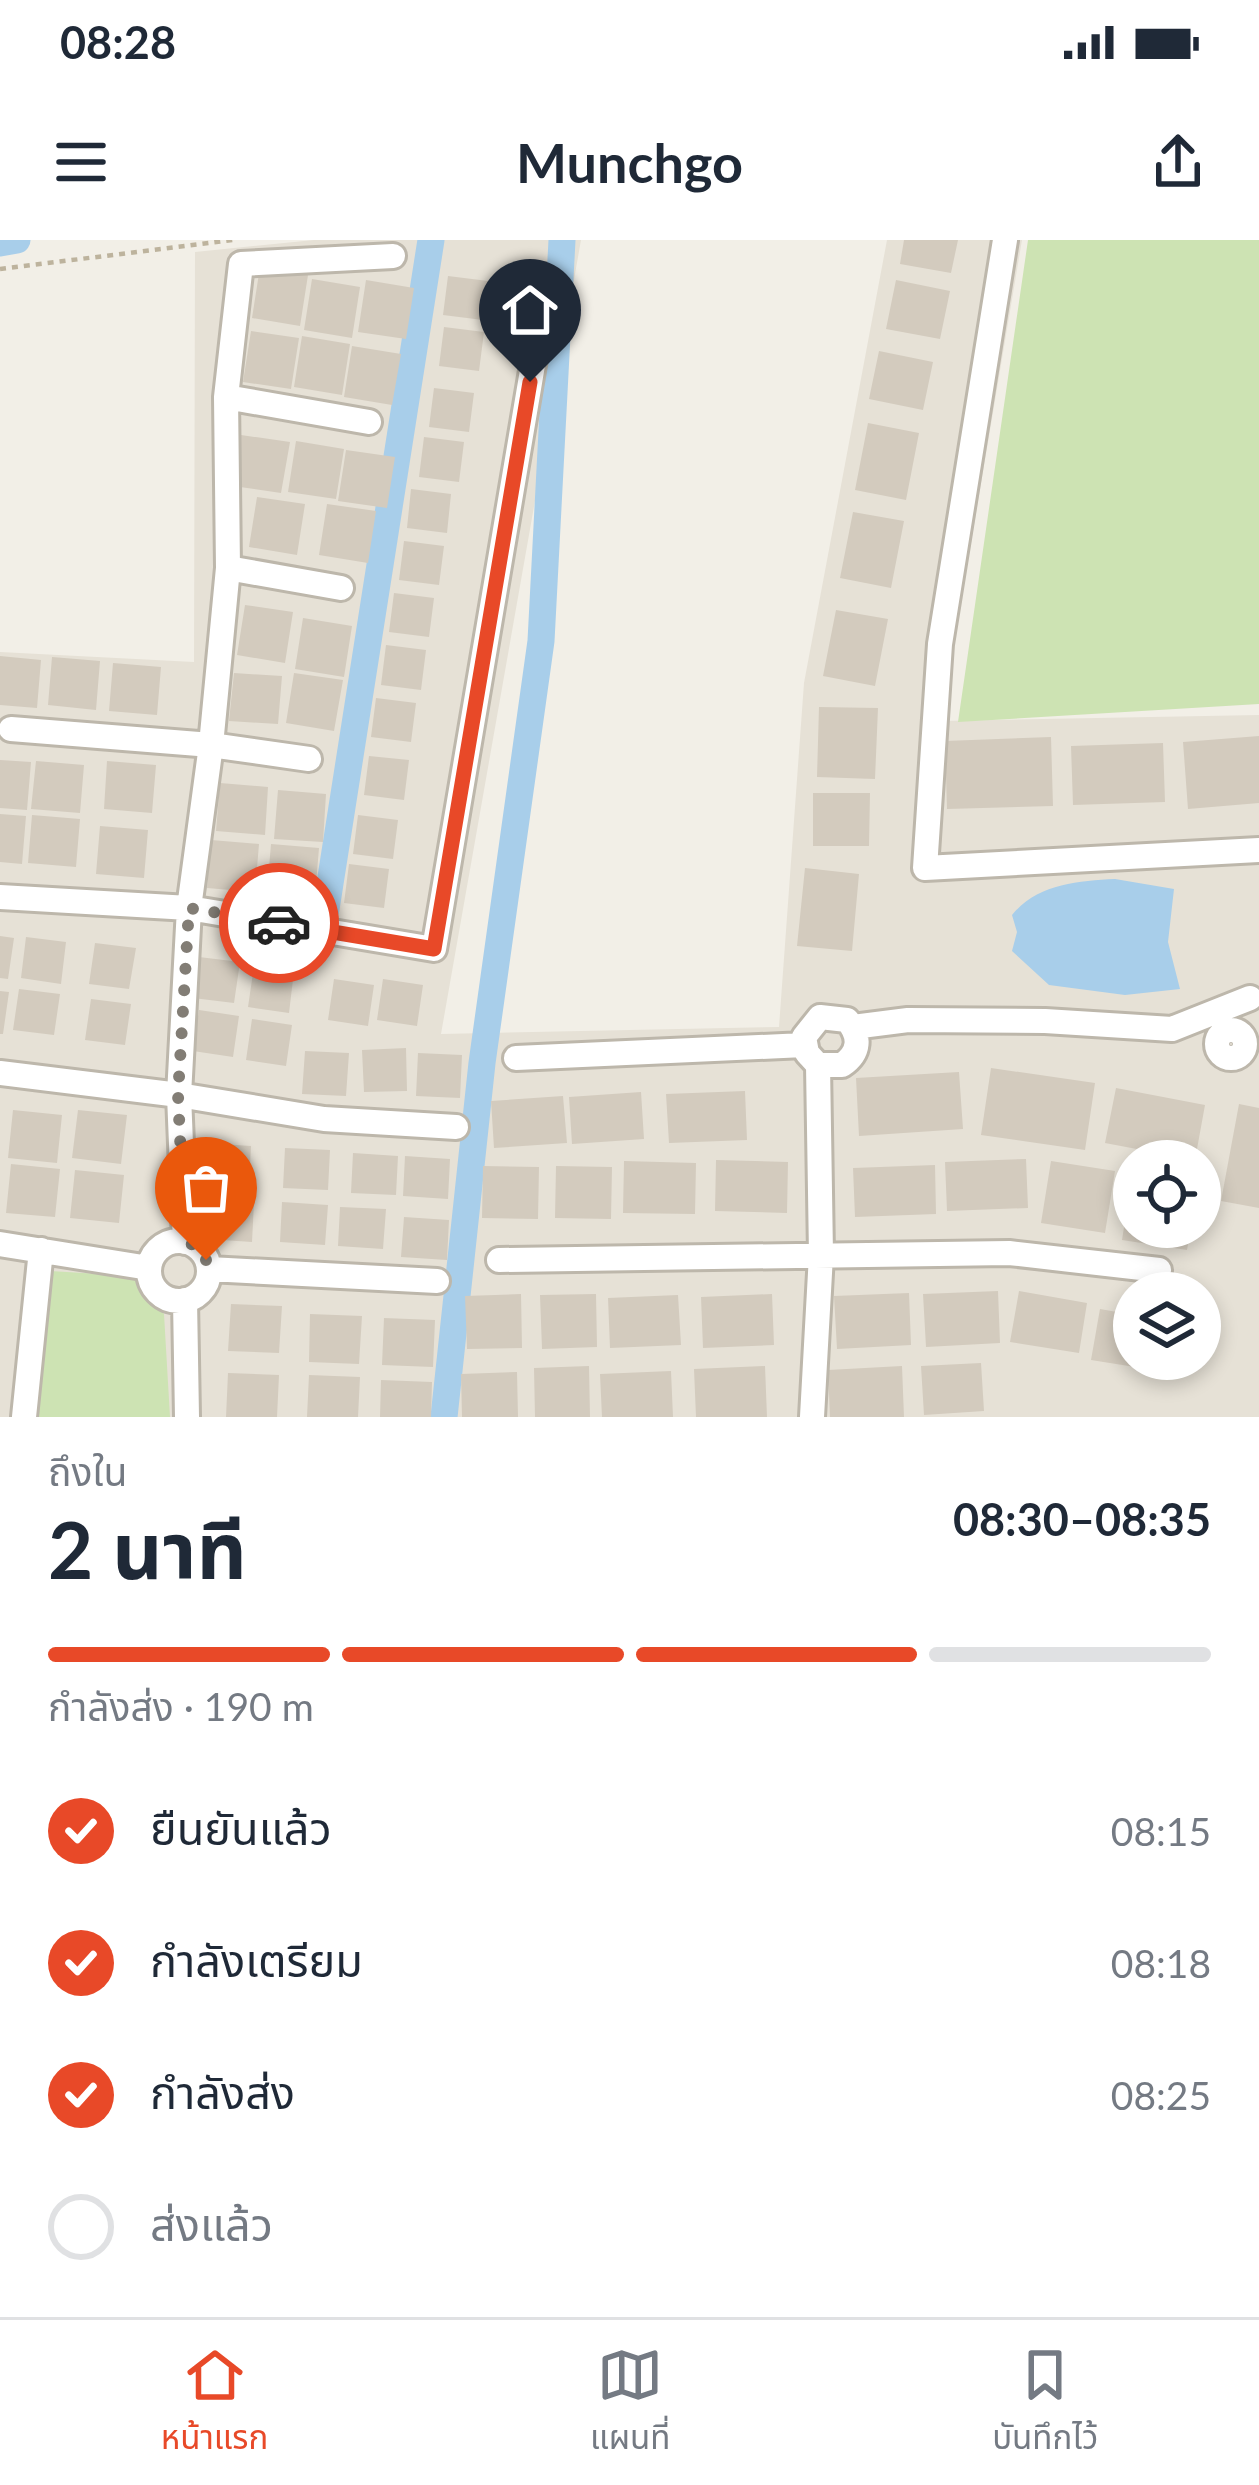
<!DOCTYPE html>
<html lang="th">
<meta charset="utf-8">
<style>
:root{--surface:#fff;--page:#f6f6f7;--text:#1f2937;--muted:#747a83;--line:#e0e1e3;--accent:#e84928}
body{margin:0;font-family:Lato,"Noto Sans Thai",sans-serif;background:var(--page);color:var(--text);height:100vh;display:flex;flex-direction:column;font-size:45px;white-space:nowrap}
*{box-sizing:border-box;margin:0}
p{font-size:39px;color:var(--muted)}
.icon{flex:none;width:66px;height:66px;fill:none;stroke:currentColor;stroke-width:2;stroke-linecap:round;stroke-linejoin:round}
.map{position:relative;height:1177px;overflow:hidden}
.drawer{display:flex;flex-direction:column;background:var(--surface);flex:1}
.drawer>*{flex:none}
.buttons{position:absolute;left:1113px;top:900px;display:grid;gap:24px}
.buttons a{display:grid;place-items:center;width:108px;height:108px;border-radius:50%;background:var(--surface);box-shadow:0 6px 18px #0003;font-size:60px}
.pin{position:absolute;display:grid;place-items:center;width:102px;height:102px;color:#fff;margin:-123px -51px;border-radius:50% 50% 50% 0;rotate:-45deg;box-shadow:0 0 12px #0007}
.pin .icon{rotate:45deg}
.courier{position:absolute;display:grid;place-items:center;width:120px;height:120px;margin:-60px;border:9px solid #e84928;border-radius:50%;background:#fff;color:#222;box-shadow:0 3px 15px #0007}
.headline em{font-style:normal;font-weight:700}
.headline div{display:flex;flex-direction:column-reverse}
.headline{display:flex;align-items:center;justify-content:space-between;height:204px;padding:0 48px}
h1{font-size:78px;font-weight:700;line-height:90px}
.bar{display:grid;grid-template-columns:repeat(4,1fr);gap:18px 12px;align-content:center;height:144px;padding:0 48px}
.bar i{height:15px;border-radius:9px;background:var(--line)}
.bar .active{background:var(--accent)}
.bar p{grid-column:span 4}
ol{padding:0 48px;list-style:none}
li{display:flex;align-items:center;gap:36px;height:132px}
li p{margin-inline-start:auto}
li .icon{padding:12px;border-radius:50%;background:var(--accent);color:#fff;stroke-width:4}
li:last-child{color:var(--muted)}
li i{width:66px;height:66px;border:6px solid var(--line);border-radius:50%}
.status{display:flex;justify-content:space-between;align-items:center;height:84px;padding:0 60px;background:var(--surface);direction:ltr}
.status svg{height:33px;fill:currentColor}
header{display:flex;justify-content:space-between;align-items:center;height:156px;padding:0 48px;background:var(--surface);font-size:54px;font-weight:700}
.menu{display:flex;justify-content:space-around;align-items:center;height:168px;border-top:3px solid var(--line);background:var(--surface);font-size:33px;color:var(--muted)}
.menu a{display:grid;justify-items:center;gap:6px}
.menu .active{color:var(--accent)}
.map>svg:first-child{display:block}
</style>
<div class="status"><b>08:28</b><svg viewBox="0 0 49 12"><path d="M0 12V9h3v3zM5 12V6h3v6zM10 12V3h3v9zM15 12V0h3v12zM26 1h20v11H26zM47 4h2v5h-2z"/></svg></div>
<header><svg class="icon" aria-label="menu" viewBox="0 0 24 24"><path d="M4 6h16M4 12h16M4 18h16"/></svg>Munchgo<svg class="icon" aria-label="share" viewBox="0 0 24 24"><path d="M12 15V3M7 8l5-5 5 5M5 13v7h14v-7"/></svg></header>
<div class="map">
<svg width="1259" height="1177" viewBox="0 0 1259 1177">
<rect width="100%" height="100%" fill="#f2efe7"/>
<!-- residential -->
<path fill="#e6e1d6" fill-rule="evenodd" d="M 314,0 L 581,0 L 441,794 L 779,787 L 804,443 L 887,0 L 1022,0 L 941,481 L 1259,475 L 1259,1177 L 0,1177 L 0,412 L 194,422 L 195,12 ZM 1134,921 L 1200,921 L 1200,987 L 1134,987 ZM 1134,1053 L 1200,1053 L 1200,1119 L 1134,1119 Z"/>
<!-- green -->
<path fill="#cde3b3" d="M 1028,0 L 1259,0 L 1259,464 L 958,482 Z
M 50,1031 L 133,1036 L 164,1074 L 170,1177 L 37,1177 Z"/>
<!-- water -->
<path fill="#a8ceea" d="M 1115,639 L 1174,649 L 1168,702 L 1180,749 L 1125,755 L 1049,745 L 1012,711 L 1017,692 L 1012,675 C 1037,644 1077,641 1115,639 Z"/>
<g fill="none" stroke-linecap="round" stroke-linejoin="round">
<!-- canal -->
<path stroke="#a8ceea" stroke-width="27" d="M 0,3 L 17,0
M 326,669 L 431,0
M 444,1177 L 482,823 L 541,401 L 562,0"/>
</g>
<!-- building -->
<path fill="#d3cbbe" d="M 904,0 L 958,0 L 951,33 L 900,24 Z
M 260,27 L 308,35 L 300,86 L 252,78 Z
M 448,36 L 488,41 L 483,80 L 443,75 Z
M 312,39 L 360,47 L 352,98 L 304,90 Z
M 366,40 L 414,48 L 406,99 L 358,92 Z
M 896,40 L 950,51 L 940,99 L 886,89 Z
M 444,87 L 484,92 L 479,131 L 439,126 Z
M 251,91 L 299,98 L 291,149 L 243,142 Z
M 302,96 L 350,104 L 342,155 L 294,147 Z
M 352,106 L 401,114 L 392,165 L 344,157 Z
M 879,111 L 933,122 L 923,170 L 869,159 Z
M 434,148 L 474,153 L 469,192 L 429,187 Z
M 868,183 L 919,193 L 906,260 L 855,250 Z
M 241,195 L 290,202 L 281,253 L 233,246 Z
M 424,197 L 464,202 L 459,242 L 419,237 Z
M 296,201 L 344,209 L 336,259 L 288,252 Z
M 346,210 L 395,217 L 387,268 L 338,261 Z
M 411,249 L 451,254 L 447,293 L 407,288 Z
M 257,257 L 305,264 L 297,315 L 249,307 Z
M 327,264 L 376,271 L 368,323 L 319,315 Z
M 853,272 L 904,281 L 891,348 L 840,338 Z
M 404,301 L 444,306 L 439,345 L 399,340 Z
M 394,353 L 434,358 L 429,397 L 389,392 Z
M 245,365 L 293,372 L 285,423 L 237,415 Z
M 836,370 L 888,379 L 875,446 L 823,436 Z
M 303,378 L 352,386 L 344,437 L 295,429 Z
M 386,405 L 426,410 L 421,450 L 381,445 Z
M 0,416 L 41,420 L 37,468 L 0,465 Z
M 52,417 L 100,421 L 96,470 L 48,465 Z
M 113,423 L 161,427 L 157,475 L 109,471 Z
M 234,433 L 282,436 L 278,484 L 229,481 Z
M 294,433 L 343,440 L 334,491 L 286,483 Z
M 376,458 L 416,463 L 411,502 L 371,497 Z
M 819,467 L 878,468 L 875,539 L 817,537 Z
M 1259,496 L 1259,563 L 1188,569 L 1183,502 Z
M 1051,497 L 1053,566 L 947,569 L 945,501 Z
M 1163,503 L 1165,562 L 1073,565 L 1071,506 Z
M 369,516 L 409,520 L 404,560 L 364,555 Z
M 0,520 L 31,522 L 27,570 L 0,568 Z
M 36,521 L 84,525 L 80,573 L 31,569 Z
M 107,521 L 156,525 L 152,573 L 104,569 Z
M 220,543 L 268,547 L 265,595 L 216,591 Z
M 278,550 L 326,554 L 323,602 L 274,599 Z
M 813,553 L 870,553 L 869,606 L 813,606 Z
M 0,574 L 26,576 L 22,624 L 0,622 Z
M 32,575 L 80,579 L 76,627 L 28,623 Z
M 358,575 L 398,580 L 393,619 L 353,614 Z
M 100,586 L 148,590 L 144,638 L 96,634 Z
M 211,600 L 259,604 L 255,652 L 207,648 Z
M 271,604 L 319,608 L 315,656 L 267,652 Z
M 349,624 L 389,629 L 384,668 L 344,663 Z
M 805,628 L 859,634 L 852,711 L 797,706 Z
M 0,696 L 14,698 L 8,739 L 0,738 Z
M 26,697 L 66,702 L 61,744 L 21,738 Z
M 95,703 L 136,708 L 129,749 L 89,744 Z
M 199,717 L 240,722 L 234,763 L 193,758 Z
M 254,726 L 294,731 L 289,773 L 248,767 Z
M 334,739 L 374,745 L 368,786 L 328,780 Z
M 383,739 L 423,745 L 417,786 L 377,780 Z
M 19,749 L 60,754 L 54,795 L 13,790 Z
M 0,751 L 9,752 L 3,794 L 0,794 Z
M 91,759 L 131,764 L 125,805 L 85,800 Z
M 199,770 L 239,776 L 233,817 L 193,811 Z
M 252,779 L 292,785 L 286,826 L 246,820 Z
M 406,808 L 407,851 L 364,852 L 362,810 Z
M 305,811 L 349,813 L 346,856 L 302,854 Z
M 418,813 L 462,815 L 460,858 L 416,856 Z
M 991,828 L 1095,843 L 1085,910 L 981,895 Z
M 959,832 L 963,889 L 859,896 L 856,838 Z
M 1116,848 L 1205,865 L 1195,920 L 1105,903 Z
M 745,851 L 747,900 L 669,903 L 666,854 Z
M 641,852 L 644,899 L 572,904 L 569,857 Z
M 563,856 L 567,903 L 494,908 L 491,861 Z
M 1239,864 L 1259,868 L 1259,968 L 1221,961 Z
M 13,870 L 62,875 L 57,923 L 8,918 Z
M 78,870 L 127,875 L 121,924 L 72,918 Z
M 206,903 L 251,906 L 249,945 L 203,943 Z
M 285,908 L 330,910 L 328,950 L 283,948 Z
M 353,913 L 398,916 L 396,955 L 351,953 Z
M 405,916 L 450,919 L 448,959 L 403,956 Z
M 1026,919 L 1028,968 L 947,971 L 945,922 Z
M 716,920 L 788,922 L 787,973 L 715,971 Z
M 624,921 L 696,923 L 695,974 L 623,973 Z
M 1051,921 L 1115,931 L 1105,993 L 1041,983 Z
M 11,924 L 60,929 L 55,977 L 6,973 Z
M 935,925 L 936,974 L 855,977 L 853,928 Z
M 483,926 L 539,927 L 538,979 L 482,978 Z
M 556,926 L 612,927 L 611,979 L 555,978 Z
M 75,930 L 124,935 L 119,983 L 70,978 Z
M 1131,942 L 1134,987 L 1191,987 L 1187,1010 L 1122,1000 Z
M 209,959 L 254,962 L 252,1002 L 207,999 Z
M 282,962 L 328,965 L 325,1005 L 280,1002 Z
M 340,967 L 386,969 L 383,1009 L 338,1006 Z
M 404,977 L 449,980 L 447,1020 L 401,1017 Z
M 998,1051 L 1000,1103 L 926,1107 L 923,1054 Z
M 1019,1051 L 1087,1063 L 1079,1113 L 1010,1102 Z
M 909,1053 L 911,1105 L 837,1109 L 834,1056 Z
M 521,1054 L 522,1108 L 467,1109 L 465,1056 Z
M 596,1054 L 597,1107 L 542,1109 L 540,1055 Z
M 772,1054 L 774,1105 L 703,1108 L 701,1057 Z
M 678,1055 L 681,1105 L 610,1108 L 608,1058 Z
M 231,1064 L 282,1066 L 279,1113 L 228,1111 Z
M 1100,1069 L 1134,1075 L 1134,1119 L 1162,1119 L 1160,1131 L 1091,1120 Z
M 310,1074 L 362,1076 L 359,1124 L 309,1122 Z
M 384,1078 L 435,1080 L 433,1127 L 382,1125 Z
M 981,1123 L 984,1171 L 924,1175 L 921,1126 Z
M 589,1126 L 590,1177 L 535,1177 L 534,1128 Z
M 765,1126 L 767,1177 L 696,1177 L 694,1129 Z
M 902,1126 L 904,1177 L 830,1177 L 828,1130 Z
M 671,1131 L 673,1177 L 602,1177 L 600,1134 Z
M 517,1132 L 518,1177 L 462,1177 L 461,1134 Z
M 228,1133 L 279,1135 L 277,1177 L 226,1177 Z
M 309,1135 L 360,1137 L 358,1177 L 307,1177 Z
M 381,1140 L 432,1142 L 431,1177 L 380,1177 Z"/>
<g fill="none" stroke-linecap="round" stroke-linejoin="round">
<defs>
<path id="street" d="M 1005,0 L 940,404 L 925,628 L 1259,610
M 226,157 L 369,182
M 228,328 L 341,348
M 11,489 L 211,505 L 309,519
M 0,657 L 189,668 L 434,709 L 546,48
M 853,787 L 908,780 L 1045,781 L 1172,789 L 1250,758
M1217 804a14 14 0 1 1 28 0a14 14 0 1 1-28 0Z
M 516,818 L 804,805
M 0,833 L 179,855 L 324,879 L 456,887
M149 1031a30 30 0 1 1 60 0a30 30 0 1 1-60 0Z
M 185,1002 L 179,855 L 189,668 L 211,505 L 228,328 L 226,157 L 241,24 L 393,16
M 0,1004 L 149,1028
M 499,1020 L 1009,1013 L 1159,1030
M 209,1029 L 437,1041
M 185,1060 L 187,1177
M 24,1177 L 41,1010
M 812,1177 L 821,1015 L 818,825 L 807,813 L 804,797 L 820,777 L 847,780 C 861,796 860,813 842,825 L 818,825"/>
</defs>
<!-- street casing -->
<use href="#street" stroke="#bdb7ab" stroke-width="30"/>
<!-- path -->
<path stroke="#bdb39d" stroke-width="4.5" stroke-dasharray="6 6" stroke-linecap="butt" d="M 0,29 L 233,0"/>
<!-- street -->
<use href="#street" stroke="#fff" stroke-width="24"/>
</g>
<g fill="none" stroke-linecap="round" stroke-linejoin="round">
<!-- done -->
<path stroke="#827d75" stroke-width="12" stroke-dasharray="0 21.6" d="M 206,1020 L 194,1005 L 185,1002 L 178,855 L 189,668 L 279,683"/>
<!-- route -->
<path stroke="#e84928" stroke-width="15" d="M 279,683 L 434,709 L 530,142"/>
</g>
</svg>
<div class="buttons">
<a><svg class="icon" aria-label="locate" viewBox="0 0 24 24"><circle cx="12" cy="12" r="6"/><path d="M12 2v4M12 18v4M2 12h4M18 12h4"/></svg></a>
<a><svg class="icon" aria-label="layers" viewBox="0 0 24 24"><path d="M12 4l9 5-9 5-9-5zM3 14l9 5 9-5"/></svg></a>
</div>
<div class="pin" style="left:206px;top:1020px;background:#ea580c"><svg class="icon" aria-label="bag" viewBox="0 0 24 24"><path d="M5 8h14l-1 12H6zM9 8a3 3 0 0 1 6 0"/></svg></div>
<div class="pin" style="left:530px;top:142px;background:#1f2937"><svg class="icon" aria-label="home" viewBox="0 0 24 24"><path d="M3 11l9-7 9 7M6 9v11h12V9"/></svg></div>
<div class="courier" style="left:279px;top:683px"><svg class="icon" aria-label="car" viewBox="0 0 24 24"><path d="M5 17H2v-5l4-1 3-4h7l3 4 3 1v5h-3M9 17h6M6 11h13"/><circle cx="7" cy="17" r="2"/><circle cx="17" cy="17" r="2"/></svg></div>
</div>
<section class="drawer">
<div class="headline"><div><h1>2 นาที</h1><p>ถึงใน</p></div><em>08:30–08:35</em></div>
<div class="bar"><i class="active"></i><i class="active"></i><i class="active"></i><i></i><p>กำลังส่ง · 190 m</p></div>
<ol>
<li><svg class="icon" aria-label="check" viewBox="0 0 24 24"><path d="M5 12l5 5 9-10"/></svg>ยืนยันแล้ว<p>08:15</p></li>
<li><svg class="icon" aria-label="check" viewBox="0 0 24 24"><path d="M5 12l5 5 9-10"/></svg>กำลังเตรียม<p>08:18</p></li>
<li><svg class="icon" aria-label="check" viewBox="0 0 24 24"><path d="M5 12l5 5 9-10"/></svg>กำลังส่ง<p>08:25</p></li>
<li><i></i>ส่งแล้ว</li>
</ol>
</section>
<nav class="menu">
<a class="active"><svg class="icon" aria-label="home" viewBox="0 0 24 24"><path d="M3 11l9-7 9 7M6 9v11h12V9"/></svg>หน้าแรก</a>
<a><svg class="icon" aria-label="map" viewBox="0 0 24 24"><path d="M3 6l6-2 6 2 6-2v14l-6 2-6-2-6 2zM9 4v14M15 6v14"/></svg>แผนที่</a>
<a><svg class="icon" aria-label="saved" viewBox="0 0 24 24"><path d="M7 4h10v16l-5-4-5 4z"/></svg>บันทึกไว้</a>
</nav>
